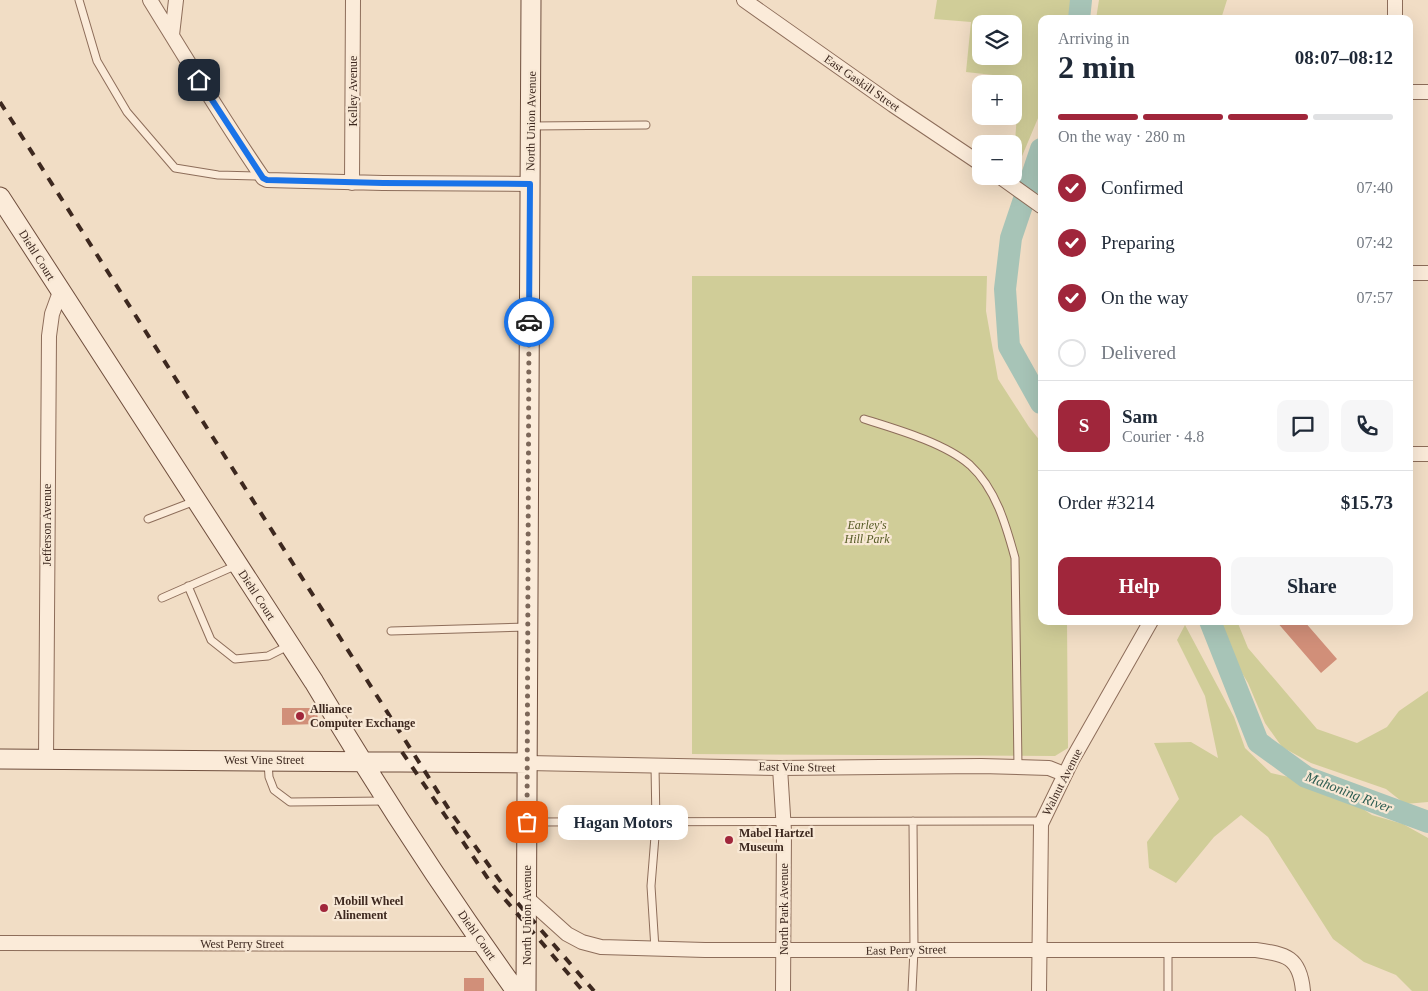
<!DOCTYPE html>
<meta charset="utf-8">
<style>
:root{--surface:#fff;--page:#f6f6f7;--text:#1f2937;--muted:#747a83;--line:#e0e1e3;--accent:#a0263b}
body{margin:0;font-family:Georgia,serif;background:var(--page);color:var(--text);height:100vh;display:flex;flex-direction:column;font-size:19px;white-space:nowrap}
*{box-sizing:border-box;margin:0}
p{font-size:16px;color:var(--muted)}
.icon{flex:none;width:28px;height:28px;fill:none;stroke:currentColor;stroke-width:2;stroke-linecap:round;stroke-linejoin:round}
.map{position:relative;flex:1;overflow:hidden}
.panel{position:absolute;left:1038px;top:15px;width:375px;height:610px;display:flex;flex-direction:column;background:var(--surface);border-radius:10px;box-shadow:0 5px 20px #0002}
.panel>*{flex:none}
.fabs{position:absolute;left:972px;top:15px;display:grid;gap:10px}
.fabs a{display:grid;place-items:center;width:50px;height:50px;border-radius:10px;background:var(--surface);box-shadow:0 5px 20px #0002;font-size:25px}
.pin{position:absolute;display:grid;place-items:center;width:42px;height:42px;color:#fff;margin:-21px;border-radius:10px;box-shadow:0 2px 8px #0006}
.courier{position:absolute;display:grid;place-items:center;width:50px;height:50px;margin:-25px;border:4px solid #1a73e8;border-radius:50%;background:#fff;color:#222;box-shadow:0 1px 6px #0007}
.bubble{position:absolute;height:35px;border-radius:10px;background:var(--surface);box-shadow:0 5px 20px #0002;font-size:16px;font-weight:600;line-height:35px;text-align:center}
.headline em{font-style:normal;font-weight:600}
.headline div{display:flex;flex-direction:column-reverse}
.headline{display:flex;align-items:center;justify-content:space-between;height:85px;padding:0 20px}
h1{font-size:32px;font-weight:600;line-height:38px}
.bar{display:grid;grid-template-columns:repeat(4,1fr);gap:8px 5px;align-content:center;height:60px;padding:0 20px}
.bar i{height:6px;border-radius:4px;background:var(--line)}
.bar .on{background:var(--accent)}
.bar p{grid-column:span 4}
.line{display:flex;align-items:center;gap:12px;padding:0 20px;border-top:1px solid var(--line)}
.line div{flex:1}
.round{display:grid;place-items:center;flex:none;width:52px;height:52px;border-radius:10px;background:var(--page)}
ol{padding:0 20px;list-style:none}
li{display:flex;align-items:center;gap:15px;height:55px}
li p{margin-inline-start:auto}
li .icon{padding:5px;border-radius:50%;background:var(--accent);color:#fff;stroke-width:4}
li:last-child{color:var(--muted)}
li i{width:28px;height:28px;border:2px solid var(--line);border-radius:50%}
.primary-button{display:flex;gap:10px;margin-top:auto;padding:10px 20px}
.primary-button a{flex:1;height:58px;border-radius:10px;background:var(--accent);color:#fff;font-size:20px;font-weight:600;line-height:58px;text-align:center}
.primary-button a+a{background:var(--page);color:var(--text)}
.map>svg:first-child{display:block}
</style>
<div class="map">
<svg width="1428" height="991" viewBox="0 0 1428 991">
<rect width="100%" height="100%" fill="#f1ddc5"/>
<!-- green -->
<path fill="#d0cd98" fill-rule="evenodd" d="M 937,0 L 1075,0 L 1073,19 L 1041,19 L 1041,111 L 1020,161 L 1014,156 L 1017,114 L 1014,112 L 1014,84 L 991,84 L 993,75 L 966,72 L 971,22 L 934,19 ZM 981,24 L 1014,24 L 1014,56 L 981,56 Z
M 1099,0 L 1227,0 L 1221,19 L 1096,19 Z
M 692,276 L 987,276 L 986,311 L 998,379 L 1029,427 L 1041,442 L 1041,621 L 1067,621 L 1068,748 L 1055,756 L 692,754 Z
M 1219,621 L 1237,621 L 1248,648 L 1317,729 L 1357,743 L 1387,727 L 1399,711 L 1428,691 L 1428,802 L 1405,804 L 1386,789 L 1311,763 L 1282,747 L 1265,723 L 1248,683 L 1230,653 Z
M 1185,625 L 1234,717 L 1245,748 L 1271,773 L 1293,778 L 1348,799 L 1372,815 L 1403,824 L 1428,838 L 1428,991 L 1412,991 L 1396,975 L 1364,962 L 1333,939 L 1268,837 L 1241,815 L 1214,837 L 1176,883 L 1149,868 L 1147,842 L 1179,799 L 1154,743 L 1191,742 L 1218,758 L 1205,696 L 1177,640 Z"/>
<g fill="none" stroke-linecap="round" stroke-linejoin="round">
<!-- river -->
<path stroke="#a7c4b7" stroke-width="22" d="M 1079,19 L 1081,0
M 1041,149 L 1011,238 L 1005,289 L 1009,346 L 1041,403
M 1210,621 L 1258,742 L 1306,777 L 1428,822"/>
</g>
<!-- building -->
<path fill="#d18f79" d="M 1276,621 L 1304,621 L 1337,659 L 1321,673 Z
M 282,708 L 316,708 L 319,724 L 282,725 Z
M 464,978 L 484,978 L 484,991 L 464,991 Z"/>
<g fill="none" stroke-linecap="round" stroke-linejoin="round">
<defs>
<path id="lane" d="M 79,0 L 97,61 L 127,112 L 175,168 L 218,175 L 261,176
M 531,126 L 646,125
M 864,419 C 896,429 945,443 970,465 C 996,489 1006,525 1015,558 L 1018,767
M 148,519 L 195,501
M 188,586 L 211,640 L 235,659 L 268,656 L 290,645
M 162,598 L 237,565
M 391,631 L 528,627
M 268,762 L 269,777 L 274,790 L 290,802 L 385,801
M 655,766 L 656,824 L 651,886 L 655,949
M 527,822 L 1042,821
M 1168,949 L 1168,991
M 912,991 L 914,950 L 913,821"/>
<path id="street" d="M 150,0 C 187,60 223,120 263,178 L 267,180 L 383,183 L 530,184
M 744,0 L 893,105 L 981,164
M 1395,0 L 1395,19
M 172,35 L 176,0
M 1409,92 L 1428,92
M 999,176 L 1041,206
M 352,183 L 353,0
M 1409,273 L 1428,273
M 1409,454 L 1428,454
M 46,759 L 49,336 L 52,314 L 60,292
M 528,763 L 780,768 L 981,766 L 1049,768 L 1064,774
M 780,768 L 784,831 L 783,991
M 527,898 L 567,934 L 582,942 L 601,947 L 705,950 L 1256,950 C 1286,954 1300,957 1303,991
M 0,943 L 483,944
M 1039,991 L 1041,824 L 1072,760 L 1151,621"/>
<path id="secondary" d="M 0,197 L 314,682 C 377,788 444,891 516,991
M 0,759 L 528,763
M 526,991 L 531,0"/>
</defs>
<!-- lane casing -->
<use href="#lane" stroke="#8d6d5a" stroke-width="9"/>
<!-- street casing -->
<use href="#street" stroke="#8d6d5a" stroke-width="16"/>
<!-- secondary casing -->
<use href="#secondary" stroke="#6f4e3d" stroke-width="21"/>
<!-- lane -->
<use href="#lane" stroke="#fbebd9" stroke-width="7"/>
<!-- street -->
<use href="#street" stroke="#fbebd9" stroke-width="14"/>
<!-- secondary -->
<use href="#secondary" stroke="#fbebd9" stroke-width="19"/>
<!-- rail -->
<path stroke="#3d281f" stroke-width="4" stroke-dasharray="9 9" stroke-linecap="butt" d="M 0,102 L 450,811 L 508,892 L 594,991
M 402,752 L 491,883 L 583,991"/>
</g>
<g fill="none" stroke-linecap="round" stroke-linejoin="round">
<!-- done -->
<path stroke="#7c6759" stroke-width="5" stroke-dasharray="0 9" d="M 527,822 L 529,322"/>
<!-- route -->
<path stroke="#1a73e8" stroke-width="6" d="M 199,80 L 263,178 L 267,180 L 383,183 L 530,184 L 529,322"/>
</g>
<!-- markers -->
<g fill="#a0263b" stroke="#f8e8d5" stroke-width="2">
<circle cx="300" cy="716" r="5"/>
<circle cx="729" cy="840" r="5"/>
<circle cx="324" cy="908" r="5"/>
</g>
<g text-anchor="middle" stroke-width="4.5" stroke-linejoin="round" paint-order="stroke">
<!-- street labels -->
<g font-size="12" fill="#3d281f" stroke="#f8e8d5">
<text transform="translate(862 83) rotate(35)" y="4">East Gaskill Street</text>
<text transform="translate(353 91) rotate(-90)" y="4">Kelley Avenue</text>
<text transform="translate(531 121) rotate(-89)" y="4">North Union Avenue</text>
<text transform="translate(37 255) rotate(58)" y="4">Diehl Court</text>
<text transform="translate(47 525) rotate(-90)" y="4">Jefferson Avenue</text>
<text transform="translate(257 595) rotate(57)" y="4">Diehl Court</text>
<text x="264" y="764">West Vine Street</text>
<text transform="translate(797 767) rotate(1)" y="4">East Vine Street</text>
<text transform="translate(1062 782) rotate(-63)" y="4">Walnut Avenue</text>
<text transform="translate(784 909) rotate(-90)" y="4">North Park Avenue</text>
<text transform="translate(527 915) rotate(-90)" y="4">North Union Avenue</text>
<text transform="translate(477 935) rotate(55)" y="4">Diehl Court</text>
<text x="242" y="948">West Perry Street</text>
<text transform="translate(906 950) rotate(-1)" y="4">East Perry Street</text>
</g>
<!-- park labels -->
<g font-size="12" font-style="italic" fill="#555a24" stroke="#f8e8d5">
<text x="867" y="529">Earley's<tspan x="867" dy="14">Hill Park</tspan></text>
</g>
<!-- poi labels -->
<g font-size="12" font-weight="bold" fill="#3d281f" stroke="#f8e8d5" text-anchor="start">
<text x="310" y="713">Alliance<tspan x="310" dy="14">Computer Exchange</tspan></text>
<text x="739" y="837">Mabel Hartzel<tspan x="739" dy="14">Museum</tspan></text>
<text x="334" y="905">Mobill Wheel<tspan x="334" dy="14">Alinement</tspan></text>
</g>
<!-- water labels -->
<g font-size="14" font-style="italic" fill="#2d5d52" stroke="#f8e8d5">
<text transform="translate(1349 792) rotate(21)" y="5">Mahoning River</text>
</g>
</g>
</svg>
<div class="fabs">
<a><svg class="icon" aria-label="layers" viewBox="0 0 24 24"><path d="M12 4l9 5-9 5-9-5zM3 14l9 5 9-5"/></svg></a>
<a>+</a>
<a>−</a>
</div>
<div class="pin" style="left:527px;top:822px;background:#ea580c"><svg class="icon" aria-label="bag" viewBox="0 0 24 24"><path d="M5 8h14l-1 12H6zM9 8a3 3 0 0 1 6 0"/></svg></div>
<div class="pin" style="left:199px;top:80px;background:#1f2937"><svg class="icon" aria-label="home" viewBox="0 0 24 24"><path d="M3 11l9-7 9 7M6 9v11h12V9"/></svg></div>
<div class="courier" style="left:529px;top:322px"><svg class="icon" aria-label="car" viewBox="0 0 24 24"><path d="M5 17H2v-5l4-1 3-4h7l3 4 3 1v5h-3M9 17h6M6 11h13"/><circle cx="7" cy="17" r="2"/><circle cx="17" cy="17" r="2"/></svg></div>
<div class="bubble" style="left:558px;top:805px;width:130px">Hagan Motors</div>
<section class="panel">
<div class="headline"><div><h1>2 min</h1><p>Arriving in</p></div><em>08:07–08:12</em></div>
<div class="bar"><i class="on"></i><i class="on"></i><i class="on"></i><i></i><p>On the way · 280 m</p></div>
<ol>
<li><svg class="icon" aria-label="check" viewBox="0 0 24 24"><path d="M5 12l5 5 9-10"/></svg>Confirmed<p>07:40</p></li>
<li><svg class="icon" aria-label="check" viewBox="0 0 24 24"><path d="M5 12l5 5 9-10"/></svg>Preparing<p>07:42</p></li>
<li><svg class="icon" aria-label="check" viewBox="0 0 24 24"><path d="M5 12l5 5 9-10"/></svg>On the way<p>07:57</p></li>
<li><i></i>Delivered</li>
</ol>
<div class="line" style="height:90px"><b class="round" style="background:var(--accent);color:#fff">S</b><div><b>Sam</b><p>Courier · 4.8</p></div><a class="round"><svg class="icon" aria-label="chat" viewBox="0 0 24 24"><path d="M4 5h16v11H9l-5 4z"/></svg></a><a class="round"><svg class="icon" aria-label="phone" viewBox="0 0 24 24"><path d="M5 4h4l2 5-3 2q2 4 5 5l2-3 5 2v4C11 20 4 13 5 4z"/></svg></a></div>
<div class="line" style="height:65px"><div>Order #3214</div><b>$15.73</b></div>
<div class="primary-button"><a>Help</a><a>Share</a></div>
</section>
</div>
